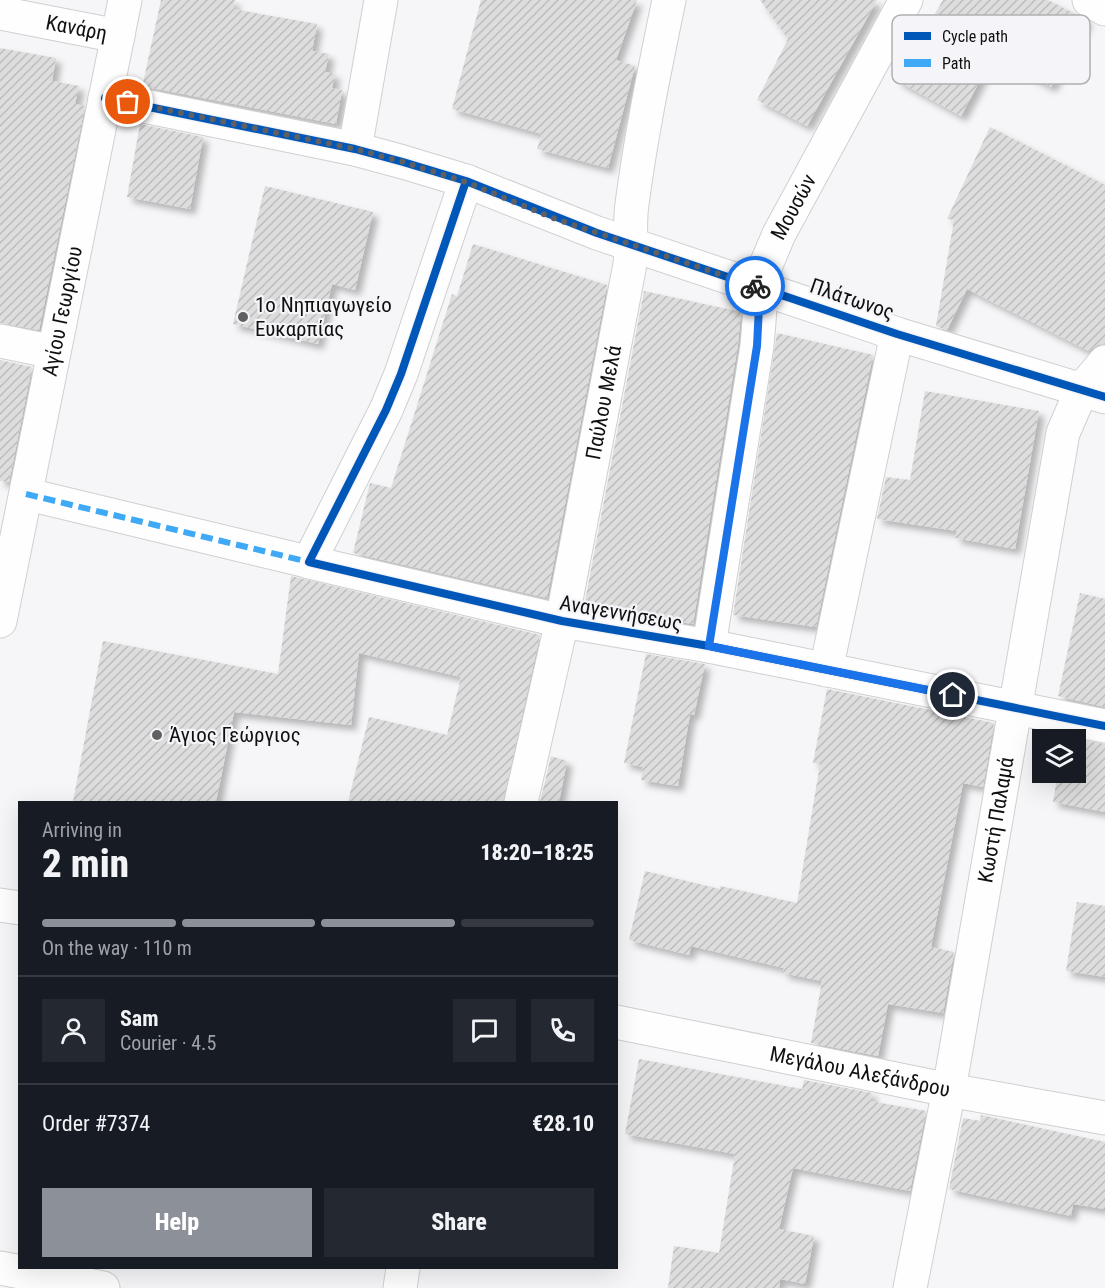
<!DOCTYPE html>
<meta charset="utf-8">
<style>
:root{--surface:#171b24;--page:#242831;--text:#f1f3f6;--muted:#9ea1a6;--line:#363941;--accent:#8c9099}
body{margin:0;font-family:"Roboto Condensed",sans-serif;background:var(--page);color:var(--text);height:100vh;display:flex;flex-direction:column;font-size:22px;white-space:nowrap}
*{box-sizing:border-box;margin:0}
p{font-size:20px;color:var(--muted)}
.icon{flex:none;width:33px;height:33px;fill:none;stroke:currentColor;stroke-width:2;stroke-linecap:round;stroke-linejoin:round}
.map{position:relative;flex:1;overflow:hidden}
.panel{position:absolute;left:18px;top:801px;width:600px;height:468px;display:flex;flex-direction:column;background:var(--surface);border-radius:0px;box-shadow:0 6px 24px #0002}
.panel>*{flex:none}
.tools{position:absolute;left:1032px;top:729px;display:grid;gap:12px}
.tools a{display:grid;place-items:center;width:54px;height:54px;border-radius:0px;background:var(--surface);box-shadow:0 6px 24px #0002;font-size:30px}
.pin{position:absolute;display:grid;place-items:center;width:51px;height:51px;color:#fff;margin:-26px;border:3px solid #fff;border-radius:50%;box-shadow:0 2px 6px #0007}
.courier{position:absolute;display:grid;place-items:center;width:60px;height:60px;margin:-30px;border:4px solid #1a73e8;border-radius:50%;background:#fff;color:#222;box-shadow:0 2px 8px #0007}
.summary em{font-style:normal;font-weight:800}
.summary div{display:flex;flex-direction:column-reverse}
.summary{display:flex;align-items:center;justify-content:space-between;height:102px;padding:0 24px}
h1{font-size:39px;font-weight:800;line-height:45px}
.bar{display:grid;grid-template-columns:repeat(4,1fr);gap:9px 6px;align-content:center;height:72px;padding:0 24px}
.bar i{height:8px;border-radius:4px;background:var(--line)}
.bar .current{background:var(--accent)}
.bar p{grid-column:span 4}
.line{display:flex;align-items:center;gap:15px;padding:0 24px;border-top:2px solid var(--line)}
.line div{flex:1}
.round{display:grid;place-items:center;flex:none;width:63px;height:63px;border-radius:0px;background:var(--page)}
.cta{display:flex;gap:12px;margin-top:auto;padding:12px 24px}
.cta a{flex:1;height:69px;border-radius:0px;background:var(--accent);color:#fff;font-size:24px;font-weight:800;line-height:69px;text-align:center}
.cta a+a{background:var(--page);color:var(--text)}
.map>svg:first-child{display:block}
</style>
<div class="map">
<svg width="1105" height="1288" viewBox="0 0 1105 1288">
<defs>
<pattern id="building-hatch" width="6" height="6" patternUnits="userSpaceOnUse" patternTransform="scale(1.5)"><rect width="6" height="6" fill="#ddd"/><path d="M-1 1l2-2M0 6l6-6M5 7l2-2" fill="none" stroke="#bdbdbd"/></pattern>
<filter id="shadow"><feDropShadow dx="5.5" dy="5.5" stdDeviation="3" flood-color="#0004"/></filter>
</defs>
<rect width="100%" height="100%" fill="#f6f5f7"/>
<!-- building -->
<path fill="url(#building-hatch)" filter="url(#shadow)" d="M 161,0 L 235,0 L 233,9 L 317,24 L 312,51 L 329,54 L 325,72 L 335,74 L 332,88 L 342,90 L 336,124 L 147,87 L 148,84 L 143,83 Z
M 481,0 L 637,0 L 616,60 L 635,66 L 608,168 L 537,149 L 542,134 L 452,109 Z
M 760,0 L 877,0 L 807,126 L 757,100 L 788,39 Z
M 943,0 L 1048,0 L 1087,20 L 1051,87 L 993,56 L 961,116 L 896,80 Z
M 0,48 L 56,58 L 52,81 L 79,86 L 75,104 L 85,106 L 39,330 L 0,323 Z
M 140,124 L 203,137 L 190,209 L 127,197 Z
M 990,127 L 1105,185 L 1105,344 L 1098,345 L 1089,351 L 967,289 L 947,330 L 936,326 L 954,220 L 947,219 Z
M 265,186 L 373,212 L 355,290 L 332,284 L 318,344 L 233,324 Z
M 473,244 L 607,285 L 547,598 L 353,553 L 370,483 L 391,488 L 452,294 L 457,296 Z
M 644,291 L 741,312 L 738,344 L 693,624 L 584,606 Z
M 777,333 L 873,355 L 816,627 L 733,615 Z
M 0,360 L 32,367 L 9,482 L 0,481 Z
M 925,391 L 1039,411 L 1015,549 L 955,538 L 957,531 L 877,519 L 886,477 L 910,480 Z
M 291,576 L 540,635 L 503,802 L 348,802 L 369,717 L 447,735 L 461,677 L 359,653 L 351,725 L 234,712 L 216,802 L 73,802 L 103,641 L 278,674 Z
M 1080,593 L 1105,599 L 1105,707 L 1058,696 Z
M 646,654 L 705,664 L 694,715 L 690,714 L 678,786 L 641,780 L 643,767 L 624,763 Z
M 827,689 L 994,723 L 983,787 L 963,783 L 931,947 L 954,952 L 943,1013 L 888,1004 L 878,1056 L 811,1043 L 822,981 L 783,973 L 784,968 L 691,946 L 689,955 L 629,940 L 645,871 L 720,889 L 720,886 L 797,903 L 820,764 L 813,763 Z
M 1065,737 L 1105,744 L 1105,812 L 1053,802 L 1058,772 L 1076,772 L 1076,740 L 1064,740 Z
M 551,756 L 567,761 L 559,802 L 540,802 Z
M 1077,902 L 1105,906 L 1105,977 L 1066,971 Z
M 639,1059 L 802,1089 L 804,1080 L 872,1093 L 870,1101 L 926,1111 L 910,1191 L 793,1168 L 779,1229 L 814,1236 L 805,1284 L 780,1279 L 779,1288 L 668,1288 L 674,1246 L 719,1253 L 735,1154 L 625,1134 Z
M 981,1115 L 1105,1142 L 1105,1209 L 1073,1204 L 1071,1216 L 949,1189 L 963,1118 L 980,1121 Z"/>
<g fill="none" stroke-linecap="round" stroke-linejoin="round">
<defs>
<path id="pedestrian" d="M 26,494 L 309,562"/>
<g id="minor">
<path d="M 1089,0 L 1105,9"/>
<path id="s1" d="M 0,13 L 118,36"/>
<path d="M 105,98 L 355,149 L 403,162 L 466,181 L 597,233 L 897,334 L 1105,397"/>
<path d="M 355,149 L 381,0"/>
<path d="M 466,181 L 401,374 L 386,410 L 309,562 L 562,621 L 709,646 L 1105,726"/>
<path d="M 0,341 L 54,352"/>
<path id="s2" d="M 0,621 L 125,0"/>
<path id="s3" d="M 709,646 L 757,346 L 763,272 L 779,234 L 906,0"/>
<path d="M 826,670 L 897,334"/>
<path id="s4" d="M 521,802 L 562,621 L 630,264 C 632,244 629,224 632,204 C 641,135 655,68 669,0"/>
<path d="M 0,905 L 20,908"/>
<path id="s5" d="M 616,1022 L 949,1090 L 1105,1118"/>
<path d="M 400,1288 L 403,1268"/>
<path id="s6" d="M 910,1288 L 949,1090 L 1063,433 L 1082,389 L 1105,362"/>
</g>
<path id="tertiary" d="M 0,1268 L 103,1288"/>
</defs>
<!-- pedestrian casing -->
<use href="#pedestrian" stroke="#d0cfd1" stroke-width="34"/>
<!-- minor casing -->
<use href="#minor" stroke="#d0cfd1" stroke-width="35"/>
<!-- tertiary casing -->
<use href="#tertiary" stroke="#d0cfd1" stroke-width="35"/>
<!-- pedestrian -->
<use href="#pedestrian" stroke="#fefefe" stroke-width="32"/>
<!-- minor -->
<use href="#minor" stroke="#fefefe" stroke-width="33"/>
<!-- tertiary -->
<use href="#tertiary" stroke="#fefefe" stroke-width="33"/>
<!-- quiet -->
<path stroke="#3fa9f5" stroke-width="6" stroke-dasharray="12 6" stroke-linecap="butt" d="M 26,494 L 309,562"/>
<defs>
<path id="cycleway" d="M 105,98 L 355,149 L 403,162 L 466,181 L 597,233 L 897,334 L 1105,397
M 466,181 L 401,374 L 386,410 L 309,562 L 562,621 L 709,646 L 1105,726"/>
</defs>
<!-- cycleway casing -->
<use href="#cycleway" stroke="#f5f4f8" stroke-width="11"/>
<!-- cycleway -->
<use href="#cycleway" stroke="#0057b8" stroke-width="8"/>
</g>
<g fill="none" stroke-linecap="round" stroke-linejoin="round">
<!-- done -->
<path stroke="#606062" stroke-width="6" stroke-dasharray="0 10.8" d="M 128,102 L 355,149 L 403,162 L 466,182 L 553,218 L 755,286"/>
<!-- route -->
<path stroke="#1a73e8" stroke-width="8" d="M 755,286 L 760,287 L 757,346 L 709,646 L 953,695"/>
</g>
<!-- markers -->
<g fill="#606062" stroke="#f5f4f8" stroke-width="2">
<circle cx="243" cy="317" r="6"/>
<circle cx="157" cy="735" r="6"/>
</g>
<g text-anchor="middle" stroke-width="4.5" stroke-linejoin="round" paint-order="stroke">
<!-- street labels -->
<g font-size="21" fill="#101011" stroke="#f5f4f8">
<text dy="7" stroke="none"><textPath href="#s1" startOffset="78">Κανάρη</textPath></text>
<text dy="7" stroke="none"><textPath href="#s3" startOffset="450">Μουσών</textPath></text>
<text transform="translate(852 299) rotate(19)" y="7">Πλάτωνος</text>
<text dy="7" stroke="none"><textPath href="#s2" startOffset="316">Αγίου Γεωργίου</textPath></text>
<text dy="7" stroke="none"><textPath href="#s4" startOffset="408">Παύλου Μελά</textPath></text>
<text transform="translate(621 613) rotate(10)" y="7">Αναγεννήσεως</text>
<text dy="7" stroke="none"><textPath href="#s6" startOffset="476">Κωστή Παλαμά</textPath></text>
<text dy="7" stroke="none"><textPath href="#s5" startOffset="249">Μεγάλου Αλεξάνδρου</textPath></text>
</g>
<!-- poi labels -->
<g font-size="21" fill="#101011" stroke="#f5f4f8" text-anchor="start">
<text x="255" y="312">1ο Νηπιαγωγείο<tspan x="255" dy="24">Ευκαρπίας</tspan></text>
<text x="169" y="742">Άγιος Γεώργιος</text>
</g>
</g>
<!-- legend -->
<rect x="892" y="15" width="198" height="69" rx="9" fill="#f5f4f8" stroke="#b0b0b3" stroke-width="1.5"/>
<rect x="904" y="32" width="27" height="8" fill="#0057b8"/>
<rect x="904" y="59" width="27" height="8" fill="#3fa9f5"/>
<g font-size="16" fill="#101011">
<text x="942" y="42">Cycle path</text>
<text x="942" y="69">Path</text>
</g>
</svg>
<div class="tools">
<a><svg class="icon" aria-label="layers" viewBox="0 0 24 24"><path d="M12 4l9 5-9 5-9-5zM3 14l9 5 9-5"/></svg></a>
</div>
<div class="pin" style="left:128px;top:102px;background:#ea580c"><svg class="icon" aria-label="bag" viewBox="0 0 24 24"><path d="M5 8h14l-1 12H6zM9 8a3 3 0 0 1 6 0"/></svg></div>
<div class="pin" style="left:953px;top:695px;background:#1f2937"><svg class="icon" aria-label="home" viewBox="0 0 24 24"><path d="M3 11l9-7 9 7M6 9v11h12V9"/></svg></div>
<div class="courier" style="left:755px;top:286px"><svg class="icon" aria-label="bike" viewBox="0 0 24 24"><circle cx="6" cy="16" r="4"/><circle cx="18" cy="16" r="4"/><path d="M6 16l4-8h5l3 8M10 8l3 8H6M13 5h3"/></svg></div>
<section class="panel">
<div class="summary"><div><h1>2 min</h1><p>Arriving in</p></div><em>18:20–18:25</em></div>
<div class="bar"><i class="current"></i><i class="current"></i><i class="current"></i><i></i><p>On the way · 110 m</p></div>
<div class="line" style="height:108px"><a class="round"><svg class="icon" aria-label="person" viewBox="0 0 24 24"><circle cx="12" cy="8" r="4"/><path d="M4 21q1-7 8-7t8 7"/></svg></a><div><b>Sam</b><p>Courier · 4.5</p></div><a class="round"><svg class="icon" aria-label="chat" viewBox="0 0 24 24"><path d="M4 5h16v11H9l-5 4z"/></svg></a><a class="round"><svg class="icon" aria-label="phone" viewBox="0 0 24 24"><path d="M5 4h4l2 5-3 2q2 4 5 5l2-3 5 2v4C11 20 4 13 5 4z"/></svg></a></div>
<div class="line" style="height:78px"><div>Order #7374</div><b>€28.10</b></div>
<div class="cta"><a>Help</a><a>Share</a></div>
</section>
</div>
